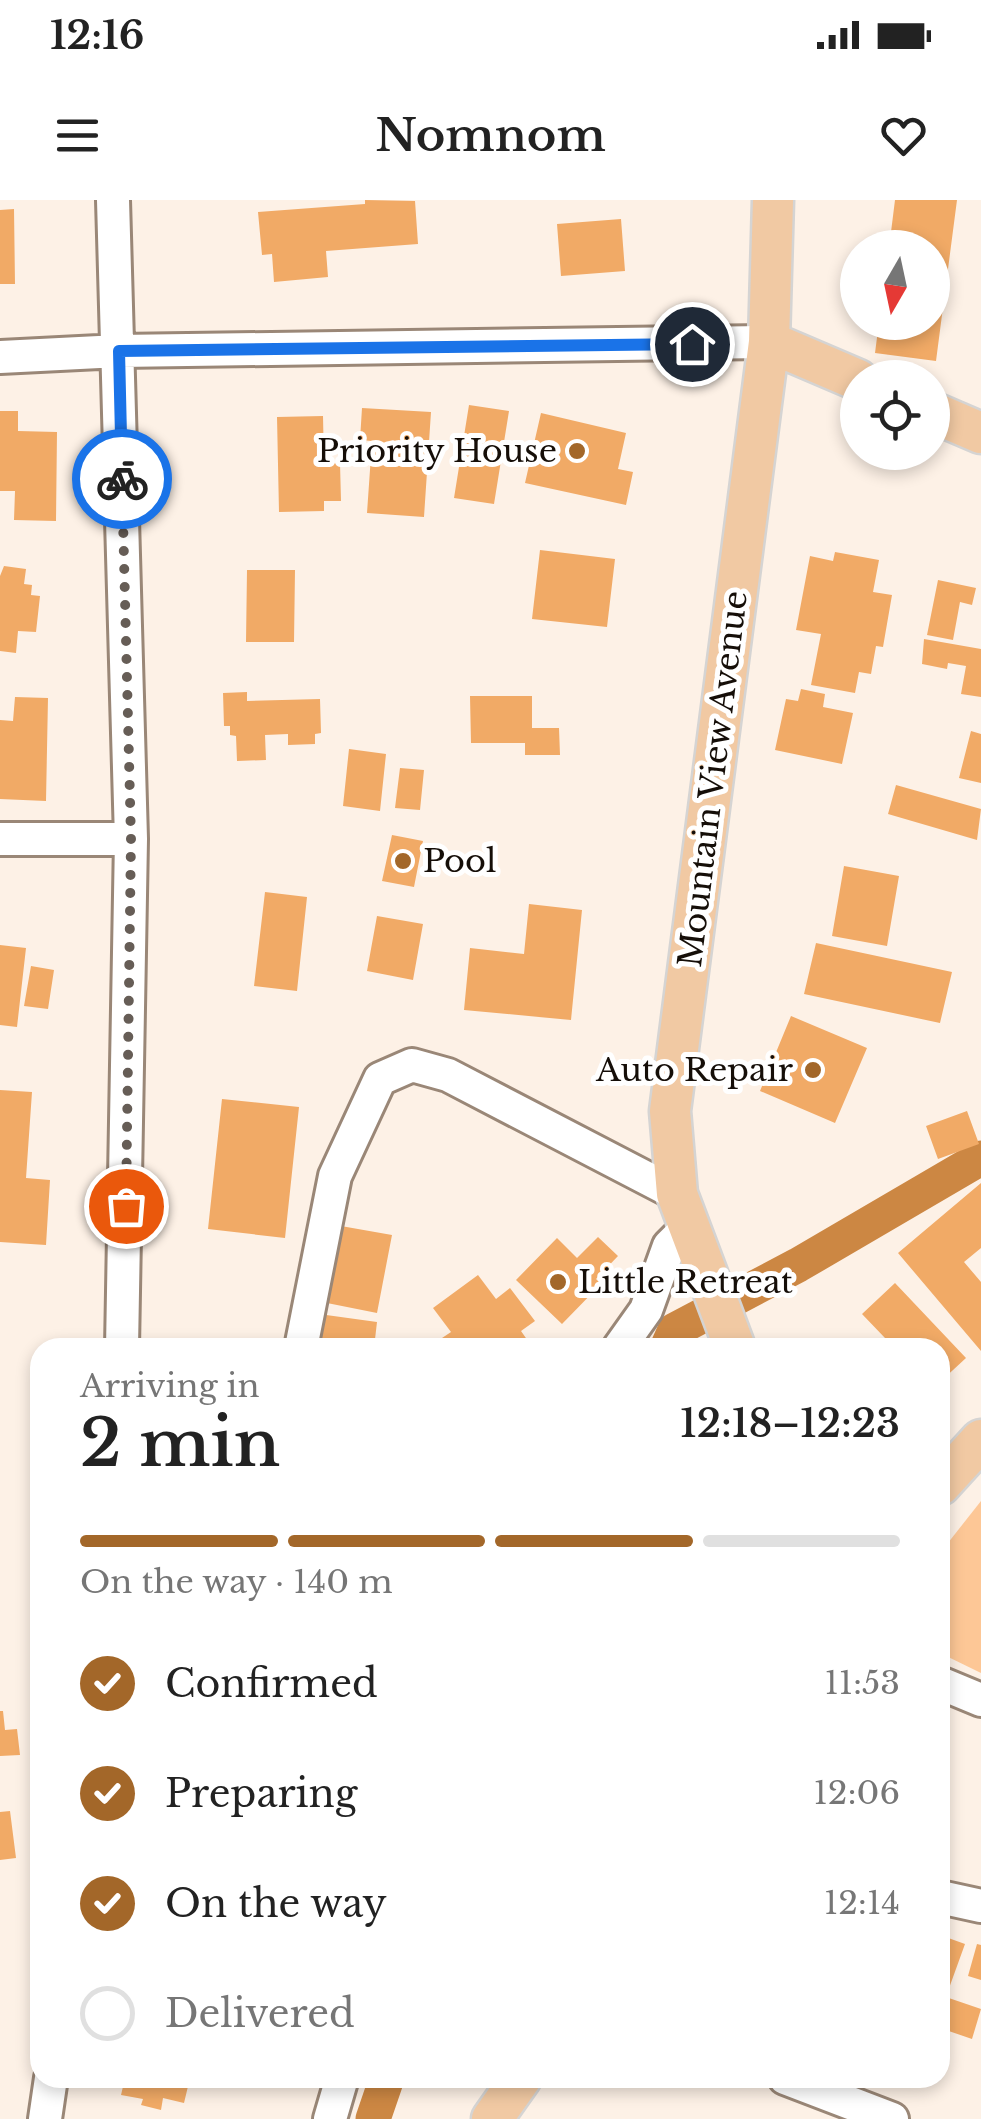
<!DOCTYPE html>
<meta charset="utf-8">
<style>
:root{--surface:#fff;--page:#f2f2f2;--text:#222;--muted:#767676;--line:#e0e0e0;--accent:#a36729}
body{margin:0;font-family:"Libre Baskerville",serif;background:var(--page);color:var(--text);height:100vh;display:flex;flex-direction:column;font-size:38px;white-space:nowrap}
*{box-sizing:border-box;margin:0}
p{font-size:32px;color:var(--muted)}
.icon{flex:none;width:55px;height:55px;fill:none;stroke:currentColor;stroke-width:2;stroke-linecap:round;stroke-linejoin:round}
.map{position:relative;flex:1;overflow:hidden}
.side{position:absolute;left:30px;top:1138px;width:920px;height:750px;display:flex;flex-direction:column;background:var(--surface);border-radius:30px;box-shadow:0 5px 15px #0003}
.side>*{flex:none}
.needle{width:65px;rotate:189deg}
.buttons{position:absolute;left:840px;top:30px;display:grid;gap:20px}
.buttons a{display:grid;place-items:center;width:110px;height:110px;border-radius:50%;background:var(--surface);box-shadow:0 5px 15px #0003;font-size:50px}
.pin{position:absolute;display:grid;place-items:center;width:85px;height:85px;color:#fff;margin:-42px;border:5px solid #fff;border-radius:50%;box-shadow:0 2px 10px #0007}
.courier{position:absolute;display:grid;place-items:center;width:100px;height:100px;margin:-50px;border:8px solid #1a73e8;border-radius:50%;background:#fff;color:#222;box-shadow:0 2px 12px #0007}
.overview em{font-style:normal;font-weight:600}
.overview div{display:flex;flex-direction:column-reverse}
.overview{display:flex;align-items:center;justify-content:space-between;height:170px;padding:0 50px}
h1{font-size:65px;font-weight:600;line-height:75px}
.bar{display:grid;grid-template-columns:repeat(4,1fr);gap:15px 10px;align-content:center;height:120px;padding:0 50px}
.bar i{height:12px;border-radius:8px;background:var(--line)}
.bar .selected{background:var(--accent)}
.bar p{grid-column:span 4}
ol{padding:0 50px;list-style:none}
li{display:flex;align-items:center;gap:30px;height:110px}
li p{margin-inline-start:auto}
li .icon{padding:10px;border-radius:50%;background:var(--accent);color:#fff;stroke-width:4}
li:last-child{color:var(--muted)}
li i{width:55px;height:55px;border:5px solid var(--line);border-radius:50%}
.status{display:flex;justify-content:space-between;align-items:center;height:70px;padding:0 50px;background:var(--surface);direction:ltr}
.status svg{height:28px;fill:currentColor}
header{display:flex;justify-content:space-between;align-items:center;height:130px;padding:0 50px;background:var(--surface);font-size:45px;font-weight:600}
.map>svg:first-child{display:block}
</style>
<div class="status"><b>12:16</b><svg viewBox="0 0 49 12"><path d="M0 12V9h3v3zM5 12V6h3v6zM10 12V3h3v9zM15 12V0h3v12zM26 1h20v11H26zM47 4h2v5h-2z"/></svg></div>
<header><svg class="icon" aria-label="menu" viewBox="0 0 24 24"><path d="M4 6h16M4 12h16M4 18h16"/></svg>Nomnom<svg class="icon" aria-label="heart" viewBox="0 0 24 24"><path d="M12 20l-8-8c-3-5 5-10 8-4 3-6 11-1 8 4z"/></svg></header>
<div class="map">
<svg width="981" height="1919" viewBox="0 0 981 1919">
<rect width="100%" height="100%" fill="#fdf1e6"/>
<!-- green -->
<path fill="#fdc796" d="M 981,1301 L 981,1473 L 940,1453 L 940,1353 Z"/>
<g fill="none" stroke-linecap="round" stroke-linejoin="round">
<!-- canal -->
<path stroke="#cc8743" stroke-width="35" d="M 667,1148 L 675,1130 L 798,1065 L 981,958
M 373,1919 L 387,1878"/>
</g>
<!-- building -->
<path fill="#f1aa66" d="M 365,0 L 415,1 L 418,44 L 326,51 L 328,77 L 274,82 L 272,54 L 262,55 L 258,12 L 365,4 Z
M 895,0 L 957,0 L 936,161 L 875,153 L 879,122 L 932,122 L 932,48 L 889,48 Z
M 14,9 L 15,84 L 0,84 L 0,10 Z
M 621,19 L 625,71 L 561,76 L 557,24 Z
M 469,205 L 509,211 L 494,304 L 454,298 Z
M 362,208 L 431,212 L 424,317 L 367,313 L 372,241 L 360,240 Z
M 0,211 L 18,211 L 18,231 L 57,232 L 56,321 L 14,320 L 15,291 L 0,291 Z
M 541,213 L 626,233 L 618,269 L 633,272 L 626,305 L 525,283 Z
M 323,216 L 324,264 L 340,263 L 341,301 L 324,301 L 324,311 L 279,312 L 277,217 Z
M 540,350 L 615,359 L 607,427 L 532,419 Z
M 835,352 L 879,360 L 873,392 L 892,395 L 883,447 L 876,446 L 871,474 L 859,472 L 855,493 L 811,485 L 821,434 L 796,430 L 810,356 L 833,361 Z
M 4,366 L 26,369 L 24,384 L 32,385 L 31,395 L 40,396 L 36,432 L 18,431 L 16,453 L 0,451 L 0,376 Z
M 247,370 L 295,370 L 294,442 L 246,442 Z
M 938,380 L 976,388 L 972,405 L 960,402 L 953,440 L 927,435 Z
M 924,439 L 981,449 L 981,497 L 961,494 L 966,466 L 948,463 L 947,469 L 922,464 Z
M 801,489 L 825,494 L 823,507 L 853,513 L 842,564 L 775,550 L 786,499 L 798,501 Z
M 247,492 L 247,501 L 320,499 L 321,533 L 315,534 L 315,544 L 288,545 L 288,534 L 265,535 L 266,560 L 237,561 L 236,536 L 230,535 L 230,526 L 224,526 L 223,493 Z
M 470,496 L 532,496 L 532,528 L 559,528 L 560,555 L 525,555 L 525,543 L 471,543 Z
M 15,497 L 48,498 L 46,601 L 0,599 L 0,520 L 13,521 Z
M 971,531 L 981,534 L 981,583 L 959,578 Z
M 349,549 L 386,554 L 380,611 L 343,606 Z
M 400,568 L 424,570 L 420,610 L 395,608 Z
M 896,585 L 981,609 L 977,640 L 888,614 Z
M 392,635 L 423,641 L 414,687 L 382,681 Z
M 844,666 L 899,676 L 887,746 L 832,736 Z
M 265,692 L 307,697 L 297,791 L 254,786 Z
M 529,704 L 582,710 L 571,820 L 464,810 L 470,748 L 524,754 Z
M 377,716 L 423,724 L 413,780 L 367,771 Z
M 816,743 L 952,772 L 940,823 L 804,794 Z
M 0,745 L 26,748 L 17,827 L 0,825 Z
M 31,766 L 54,770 L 48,809 L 24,806 Z
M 791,816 L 867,848 L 835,923 L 760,891 Z
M 0,890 L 32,892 L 26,978 L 50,980 L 46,1045 L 0,1042 Z
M 222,899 L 299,907 L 285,1038 L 208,1029 Z
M 967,911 L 979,944 L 938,959 L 926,926 Z
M 981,983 L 981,1048 L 964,1062 L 981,1082 L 981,1151 L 898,1053 Z
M 341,1026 L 392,1035 L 377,1113 L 327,1103 Z
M 598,1037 L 618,1056 L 596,1079 L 601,1084 L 562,1124 L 516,1080 L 557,1038 L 577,1058 Z
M 478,1075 L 496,1099 L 510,1088 L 535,1121 L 521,1131 L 528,1141 L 519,1148 L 450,1148 L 442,1138 L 451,1132 L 433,1108 Z
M 895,1083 L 966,1158 L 940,1182 L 940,1148 L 875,1148 L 885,1138 L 862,1114 Z
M 319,1114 L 377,1122 L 374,1148 L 315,1148 Z
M 0,1511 L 3,1511 L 5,1530 L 17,1529 L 20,1555 L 0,1556 Z
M 10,1611 L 16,1658 L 0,1660 L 0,1612 Z
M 940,1735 L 965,1744 L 948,1791 L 940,1788 Z
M 977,1744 L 981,1745 L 981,1780 L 968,1776 Z
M 940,1795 L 981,1809 L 972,1839 L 940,1828 Z
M 125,1878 L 190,1878 L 184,1903 L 163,1898 L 161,1910 L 141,1905 L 143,1899 L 121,1895 Z"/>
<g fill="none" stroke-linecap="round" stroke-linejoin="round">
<defs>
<path id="minor" d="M 113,0 L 131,639 L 122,1148
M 0,157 L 119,151 L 769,142
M 0,639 L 131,639
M 301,1148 L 335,976 L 380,879 L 412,865 L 448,875 L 677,994
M 619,1148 L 646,1110 L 669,1046 L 689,1026
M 940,1483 L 981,1500
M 940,1697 L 981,1706
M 785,1878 L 892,1919
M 45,1919 L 51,1878
M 330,1919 L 342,1878"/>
<path id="major" d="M 769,142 L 858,180
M 932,212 L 981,233
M 735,1148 L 677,994 L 670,911 L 769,142 L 773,0
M 940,1285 L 981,1240
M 492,1919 L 521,1878"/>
</defs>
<!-- minor casing -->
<use href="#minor" stroke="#9a8777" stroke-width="38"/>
<!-- major casing -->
<use href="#major" stroke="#d5d4d3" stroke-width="45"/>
<!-- minor -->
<use href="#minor" stroke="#fff" stroke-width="32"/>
<!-- major -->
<use href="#major" stroke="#f1c9a3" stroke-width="40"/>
</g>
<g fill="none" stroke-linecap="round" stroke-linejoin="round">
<!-- done -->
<path stroke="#665d56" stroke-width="10" stroke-dasharray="0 18" d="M 122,279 L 131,639 L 126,1006"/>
<!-- route -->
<path stroke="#1a73e8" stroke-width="12" d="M 122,279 L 119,151 L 692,144"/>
</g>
<!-- markers -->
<g fill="#a36729" stroke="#fff" stroke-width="4">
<circle cx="577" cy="251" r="10"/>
<circle cx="403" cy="661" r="10"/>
<circle cx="813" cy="870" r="10"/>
<circle cx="558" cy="1082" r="10"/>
</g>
<g text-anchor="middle" stroke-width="10" stroke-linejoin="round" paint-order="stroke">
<!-- poi labels -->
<g font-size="32" fill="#150e08" stroke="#fff" text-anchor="end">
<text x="557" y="262">Priority House</text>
<text x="423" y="672" text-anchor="start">Pool</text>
<text x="793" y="881">Auto Repair</text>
<text x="578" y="1093" text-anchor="start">Little Retreat</text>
</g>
<!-- street labels -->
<g font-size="32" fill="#150e08" stroke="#fff">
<text transform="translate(713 579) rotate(-83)" y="11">Mountain View Avenue</text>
</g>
</g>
</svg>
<div class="buttons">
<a><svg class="needle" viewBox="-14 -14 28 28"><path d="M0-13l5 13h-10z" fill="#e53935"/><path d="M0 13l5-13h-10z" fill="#767676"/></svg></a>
<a><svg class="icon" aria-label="locate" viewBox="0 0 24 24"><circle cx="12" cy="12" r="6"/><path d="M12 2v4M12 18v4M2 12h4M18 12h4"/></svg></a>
</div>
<div class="pin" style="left:126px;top:1006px;background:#ea580c"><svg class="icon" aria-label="bag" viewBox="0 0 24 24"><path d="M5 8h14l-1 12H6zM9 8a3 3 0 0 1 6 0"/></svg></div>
<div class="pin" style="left:692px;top:144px;background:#1f2937"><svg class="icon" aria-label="home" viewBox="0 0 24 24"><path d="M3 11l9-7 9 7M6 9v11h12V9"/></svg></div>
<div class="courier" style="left:122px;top:279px"><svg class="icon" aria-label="bike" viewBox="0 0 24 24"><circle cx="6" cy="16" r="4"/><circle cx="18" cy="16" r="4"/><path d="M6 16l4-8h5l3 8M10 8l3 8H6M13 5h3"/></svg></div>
<section class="side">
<div class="overview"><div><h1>2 min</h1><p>Arriving in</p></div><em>12:18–12:23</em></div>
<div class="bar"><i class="selected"></i><i class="selected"></i><i class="selected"></i><i></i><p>On the way · 140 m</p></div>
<ol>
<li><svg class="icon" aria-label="check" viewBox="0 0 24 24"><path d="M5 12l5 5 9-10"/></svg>Confirmed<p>11:53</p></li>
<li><svg class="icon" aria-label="check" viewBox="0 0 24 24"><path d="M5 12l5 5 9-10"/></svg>Preparing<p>12:06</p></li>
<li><svg class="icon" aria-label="check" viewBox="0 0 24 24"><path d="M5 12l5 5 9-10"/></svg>On the way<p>12:14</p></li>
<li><i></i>Delivered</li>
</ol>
</section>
</div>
